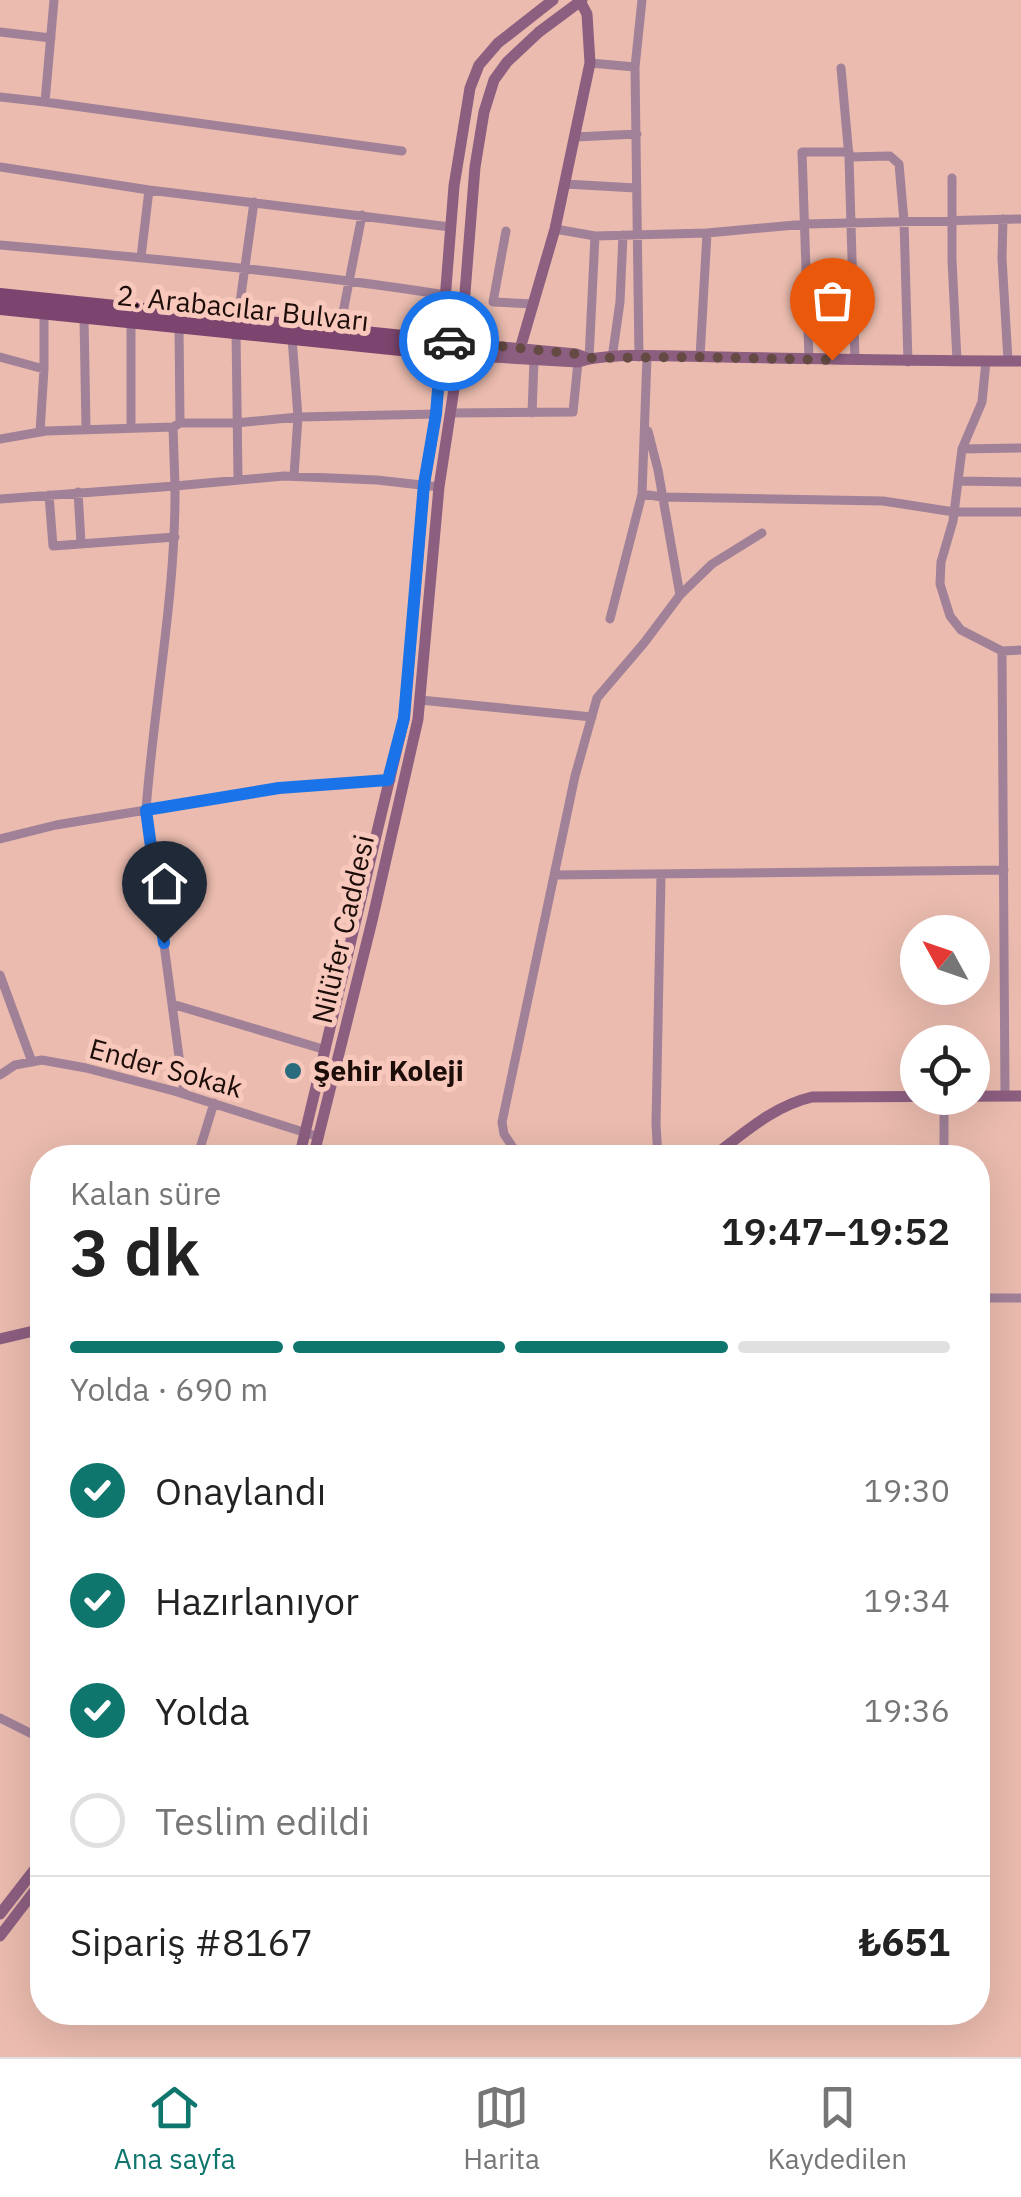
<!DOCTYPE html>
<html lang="tr">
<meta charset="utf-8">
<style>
:root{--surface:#fff;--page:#f6f6f6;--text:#222;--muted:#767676;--line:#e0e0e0;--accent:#0f766e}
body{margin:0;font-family:"IBM Plex Sans",sans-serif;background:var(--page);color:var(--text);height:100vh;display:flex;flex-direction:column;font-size:38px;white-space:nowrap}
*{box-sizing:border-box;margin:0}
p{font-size:32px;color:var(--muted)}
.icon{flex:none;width:55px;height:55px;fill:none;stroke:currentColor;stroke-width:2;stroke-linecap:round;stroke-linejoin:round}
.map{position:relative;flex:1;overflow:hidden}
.sheet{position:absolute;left:30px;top:1145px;width:960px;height:880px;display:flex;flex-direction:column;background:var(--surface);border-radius:40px;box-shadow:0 10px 40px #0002}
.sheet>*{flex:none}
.needle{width:65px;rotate:310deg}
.controls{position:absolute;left:900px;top:915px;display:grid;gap:20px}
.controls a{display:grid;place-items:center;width:90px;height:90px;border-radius:50%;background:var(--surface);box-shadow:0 10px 40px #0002;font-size:50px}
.pin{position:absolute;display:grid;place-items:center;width:85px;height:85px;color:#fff;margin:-102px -42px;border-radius:50% 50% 50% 0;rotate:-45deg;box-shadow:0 0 10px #0007}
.pin .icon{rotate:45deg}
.courier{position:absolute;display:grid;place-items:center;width:100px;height:100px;margin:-50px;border:8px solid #1a73e8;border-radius:50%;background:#fff;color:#222;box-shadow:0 2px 12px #0007}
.overview em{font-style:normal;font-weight:600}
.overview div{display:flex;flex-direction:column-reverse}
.overview{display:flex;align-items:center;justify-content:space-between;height:170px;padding:0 40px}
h1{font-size:65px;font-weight:600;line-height:75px}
.bar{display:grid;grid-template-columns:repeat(4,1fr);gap:15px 10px;align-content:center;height:120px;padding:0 40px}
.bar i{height:12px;border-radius:8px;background:var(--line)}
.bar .current{background:var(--accent)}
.bar p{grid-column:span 4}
.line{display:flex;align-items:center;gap:25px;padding:0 40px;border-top:2px solid var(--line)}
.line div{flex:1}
ol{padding:0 40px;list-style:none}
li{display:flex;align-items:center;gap:30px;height:110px}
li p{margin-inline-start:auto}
li .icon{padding:10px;border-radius:50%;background:var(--accent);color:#fff;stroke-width:4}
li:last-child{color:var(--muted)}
li i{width:55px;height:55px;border:5px solid var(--line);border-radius:50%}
.dock{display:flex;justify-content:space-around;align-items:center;height:140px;border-top:2px solid var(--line);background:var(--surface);font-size:28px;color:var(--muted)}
.dock a{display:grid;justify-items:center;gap:5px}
.dock .current{color:var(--accent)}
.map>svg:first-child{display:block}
</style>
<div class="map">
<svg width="1021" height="2057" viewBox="0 0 1021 2057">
<rect width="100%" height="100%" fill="#eabbae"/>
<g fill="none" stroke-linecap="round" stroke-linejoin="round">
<!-- street -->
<path stroke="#a18198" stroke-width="9" d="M 0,32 L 51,38
M 590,63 L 635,67
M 841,68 L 849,157 L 855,360
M 0,97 L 45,102 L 54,0
M 45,102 L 402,151
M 575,137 L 637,134
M 849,157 L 890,156 L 899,164 L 904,221 L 908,362
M 0,167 L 149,190 L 450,227
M 952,178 L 952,260 L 957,361
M 565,184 L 636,188
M 1003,219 L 1002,258 L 1008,361
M 555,229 L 595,236 L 707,233 L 806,224 L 1021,219
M 506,231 L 493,302 L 534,304
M 0,245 C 149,258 298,272 446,295
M 141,257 L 149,190
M 84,318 L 86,428
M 131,322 L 131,427
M 340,328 L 362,215
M 292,338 L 298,417 L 294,476
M 0,357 L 44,369
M 639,357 L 635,67 L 642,0
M 700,357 L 707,233
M 612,358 L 620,302 L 623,235
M 809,358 L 802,152 L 849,152
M 589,359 L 595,236
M 986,361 L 982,402 L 962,449 L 953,521 L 941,562 L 940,584 L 950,616 L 961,630 L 1002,651 L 1021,650
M 452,413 L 573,412 L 578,362
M 532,413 L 534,360
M 180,423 L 236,423 L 298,417 L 436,414
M 648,431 L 658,470 L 680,595
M 40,432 L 44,369 L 44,313
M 0,439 L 46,431 L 173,427
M 962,449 L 1021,448
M 238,479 L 236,331 L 254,202
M 958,481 L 1021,482
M 78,492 L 81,543
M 642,494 L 662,497 L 883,501 L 954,512 L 1021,512
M 49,495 L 53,546 L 175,537
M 0,499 L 175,486 L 173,427 L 180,423 L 179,326
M 610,619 L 642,494 L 647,357
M 1002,651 L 1005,1096
M 420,700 L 592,717
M 391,780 L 279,788 L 146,810 C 154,703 176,594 175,486 L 284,476 L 377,480 L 439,487
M 0,839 L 56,825 L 146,810 L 184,1094
M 554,875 L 1004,870
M 0,975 L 32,1062
M 172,1004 L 326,1050
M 0,1075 L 15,1065 L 42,1060 L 86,1068 L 174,1091 L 319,1137
M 944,1098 L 944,1158
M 197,1158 L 214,1103
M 520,1158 L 504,1134 L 502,1122 L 575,776 L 597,698 L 644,643 L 680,595 L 712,564 L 762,533
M 658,1158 L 656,1124 L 661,875
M 978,1298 L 1021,1298
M 0,1718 L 42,1739"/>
<!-- secondary -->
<path stroke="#8c5e80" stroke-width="11" d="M 461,343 L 576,354 L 589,359
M 520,349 L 555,229 L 590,63 L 587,14 L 580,1
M 459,355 L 578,362 C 612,351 684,357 723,357 C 822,359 921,361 1021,361
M 299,1158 L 404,719 L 424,485 L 436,414 L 454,186 L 470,88 L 479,65 L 498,43 L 553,0
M 313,1158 L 372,921 L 418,719 L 439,487 L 461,343 L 475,167 L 484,112 L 494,80 L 507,62 L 539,32 L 582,0
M 711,1158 C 743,1134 773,1106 812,1097 L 1021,1096
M 0,1339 L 42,1329
M 0,1914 L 42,1860
M 0,1936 L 42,1881"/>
<!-- primary -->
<path stroke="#7c456f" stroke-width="14" d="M 0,295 L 461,343
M 0,308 L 459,355
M 463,320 L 469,330 L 484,345
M 412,338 L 431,325 L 445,306
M 416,351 L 427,358 L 439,377"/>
</g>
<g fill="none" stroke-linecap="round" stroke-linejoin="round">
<!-- done -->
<path stroke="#644a43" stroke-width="10" stroke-dasharray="0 18" d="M 449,341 L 576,354 L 589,358 L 700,357 L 832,360"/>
<!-- route -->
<path stroke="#1a73e8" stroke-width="12" d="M 164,943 L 146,810 L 279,788 L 388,780 L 404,718 L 424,484 L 436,414 L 442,340 L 449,341"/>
</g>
<!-- markers -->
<circle fill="#286c7d" stroke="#f7c8bb" stroke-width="4" cx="293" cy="1071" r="10"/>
<g text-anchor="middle" stroke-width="10" stroke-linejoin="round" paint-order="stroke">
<!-- street labels -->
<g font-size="28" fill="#1c0d09" stroke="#f7c8bb">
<text transform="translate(243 308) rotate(6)" y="10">2. Arabacılar Bulvarı</text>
<text transform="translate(343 929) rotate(-77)" y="10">Nilüfer Caddesi</text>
<text transform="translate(166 1068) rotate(15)" y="10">Ender Sokak</text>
</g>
<!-- poi labels -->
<g font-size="28" font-weight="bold" fill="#1c0d09" stroke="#f7c8bb" text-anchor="start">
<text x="313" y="1081">Şehir Koleji</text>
</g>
</g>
</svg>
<div class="controls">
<a><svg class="needle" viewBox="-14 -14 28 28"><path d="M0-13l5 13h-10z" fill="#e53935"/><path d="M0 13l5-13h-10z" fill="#767676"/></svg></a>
<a><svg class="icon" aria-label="locate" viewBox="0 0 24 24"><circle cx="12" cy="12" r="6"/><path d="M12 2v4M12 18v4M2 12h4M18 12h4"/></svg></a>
</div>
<div class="pin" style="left:832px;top:360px;background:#ea580c"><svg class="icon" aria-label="bag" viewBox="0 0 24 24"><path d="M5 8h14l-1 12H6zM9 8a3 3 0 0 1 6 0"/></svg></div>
<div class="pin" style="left:164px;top:943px;background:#1f2937"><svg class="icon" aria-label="home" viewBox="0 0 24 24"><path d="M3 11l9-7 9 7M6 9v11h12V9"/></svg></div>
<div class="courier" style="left:449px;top:341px"><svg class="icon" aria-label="car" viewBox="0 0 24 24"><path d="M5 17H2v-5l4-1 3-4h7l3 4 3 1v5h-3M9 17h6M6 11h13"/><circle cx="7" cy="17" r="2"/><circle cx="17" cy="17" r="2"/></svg></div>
<section class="sheet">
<div class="overview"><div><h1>3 dk</h1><p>Kalan süre</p></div><em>19:47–19:52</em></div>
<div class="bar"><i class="current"></i><i class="current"></i><i class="current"></i><i></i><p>Yolda · 690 m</p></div>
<ol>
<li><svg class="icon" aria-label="check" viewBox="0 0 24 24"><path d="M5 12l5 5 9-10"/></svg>Onaylandı<p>19:30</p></li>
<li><svg class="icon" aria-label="check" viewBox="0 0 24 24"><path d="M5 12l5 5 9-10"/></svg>Hazırlanıyor<p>19:34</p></li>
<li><svg class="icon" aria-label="check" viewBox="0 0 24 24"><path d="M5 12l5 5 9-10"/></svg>Yolda<p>19:36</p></li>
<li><i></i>Teslim edildi</li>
</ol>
<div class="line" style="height:130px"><div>Sipariş #8167</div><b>₺651</b></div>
</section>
</div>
<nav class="dock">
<a class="current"><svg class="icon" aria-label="home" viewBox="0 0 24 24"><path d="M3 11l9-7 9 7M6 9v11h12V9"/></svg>Ana sayfa</a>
<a><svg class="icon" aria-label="map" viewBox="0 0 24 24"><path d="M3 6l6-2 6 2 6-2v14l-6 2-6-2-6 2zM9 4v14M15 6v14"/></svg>Harita</a>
<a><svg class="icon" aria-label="saved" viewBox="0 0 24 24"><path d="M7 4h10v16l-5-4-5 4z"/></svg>Kaydedilen</a>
</nav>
